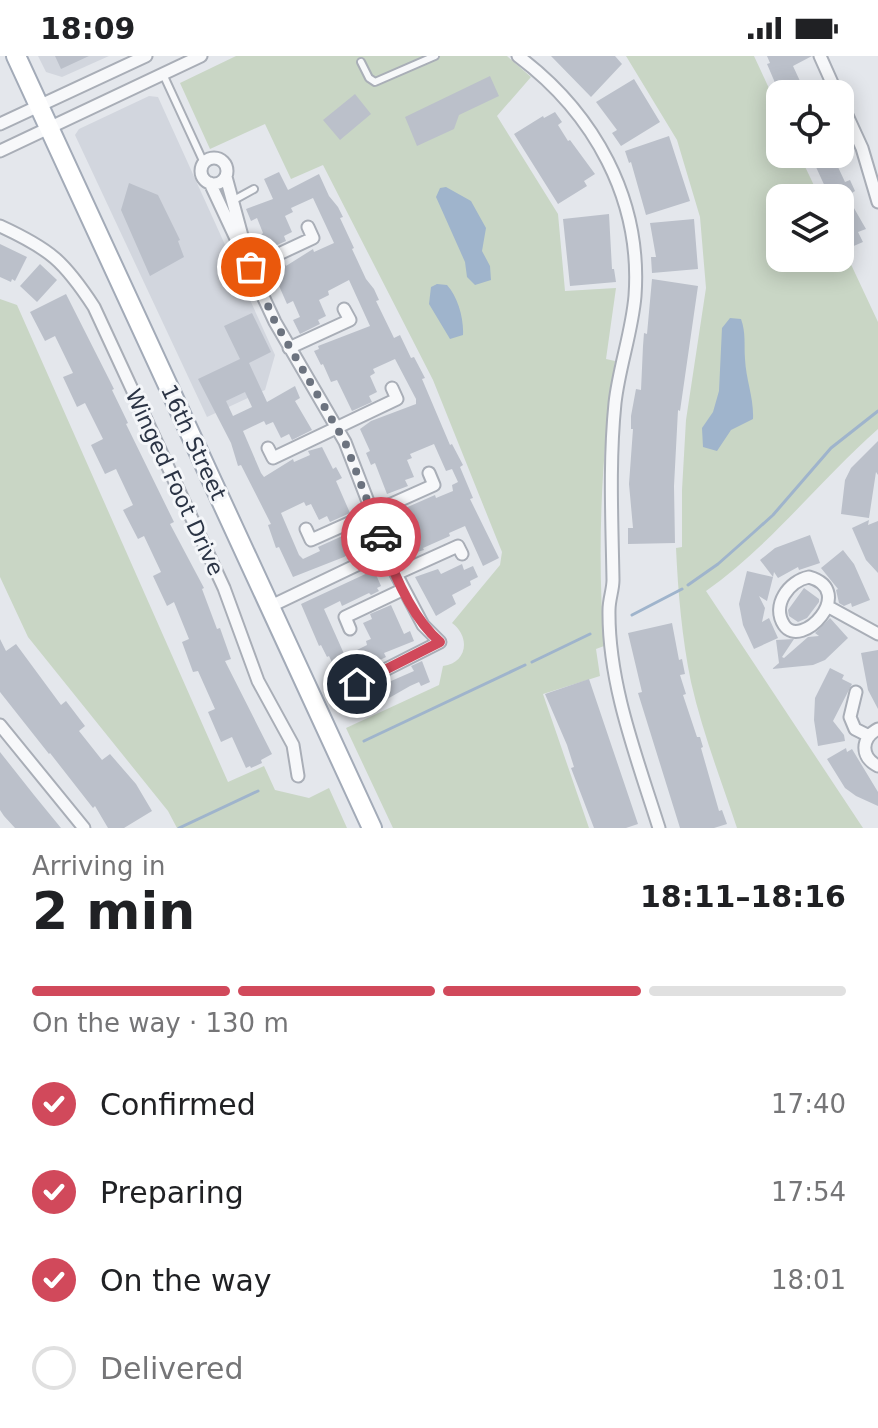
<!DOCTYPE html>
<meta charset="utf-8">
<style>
:root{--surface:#fff;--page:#f6f6f6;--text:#202124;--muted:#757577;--line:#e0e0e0;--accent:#d1495b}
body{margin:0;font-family:"DejaVu Sans",sans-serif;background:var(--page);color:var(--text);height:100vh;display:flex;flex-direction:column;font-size:30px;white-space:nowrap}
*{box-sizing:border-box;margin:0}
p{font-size:26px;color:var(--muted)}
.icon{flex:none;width:44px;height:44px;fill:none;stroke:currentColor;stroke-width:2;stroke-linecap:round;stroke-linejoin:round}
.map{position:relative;height:772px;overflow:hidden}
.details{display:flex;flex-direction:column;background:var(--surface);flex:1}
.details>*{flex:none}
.fabs{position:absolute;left:766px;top:24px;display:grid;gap:16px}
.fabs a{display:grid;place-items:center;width:88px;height:88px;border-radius:16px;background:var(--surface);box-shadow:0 4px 20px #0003;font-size:40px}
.pin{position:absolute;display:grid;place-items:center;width:68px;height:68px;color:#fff;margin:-34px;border:4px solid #fff;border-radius:50%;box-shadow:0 2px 8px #0007}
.courier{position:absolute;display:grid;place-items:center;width:80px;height:80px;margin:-40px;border:6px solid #d1495b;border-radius:50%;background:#fff;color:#222;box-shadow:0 2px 10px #0007}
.head em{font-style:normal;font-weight:600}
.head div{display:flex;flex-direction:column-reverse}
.head{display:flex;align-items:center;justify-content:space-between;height:136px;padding:0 32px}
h1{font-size:52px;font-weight:600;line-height:60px}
.bar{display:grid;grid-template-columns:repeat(4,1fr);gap:12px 8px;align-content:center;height:96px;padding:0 32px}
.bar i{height:10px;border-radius:6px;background:var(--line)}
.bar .selected{background:var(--accent)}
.bar p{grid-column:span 4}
ol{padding:0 32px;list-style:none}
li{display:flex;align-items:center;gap:24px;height:88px}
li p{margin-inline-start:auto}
li .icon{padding:8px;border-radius:50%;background:var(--accent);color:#fff;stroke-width:4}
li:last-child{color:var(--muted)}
li i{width:44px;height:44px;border:4px solid var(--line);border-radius:50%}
.status{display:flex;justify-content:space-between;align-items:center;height:56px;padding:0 40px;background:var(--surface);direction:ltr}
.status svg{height:22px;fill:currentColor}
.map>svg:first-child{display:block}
</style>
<div class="status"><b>18:09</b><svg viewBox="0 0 49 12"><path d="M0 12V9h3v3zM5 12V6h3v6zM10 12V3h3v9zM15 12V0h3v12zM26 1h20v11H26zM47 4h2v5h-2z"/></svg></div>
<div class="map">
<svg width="878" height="772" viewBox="0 0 878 772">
<rect width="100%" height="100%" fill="#e4e7ec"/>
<!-- built -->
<path fill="#d2d6de" d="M 38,0 L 109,0 L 62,21 L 46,16 Z
M 149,40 L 158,41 L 275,299 L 265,334 L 207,361 L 75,79 L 79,73 Z"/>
<!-- green -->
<path fill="#c9d6c5" d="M 236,0 L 507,0 L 531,21 L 497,60 L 558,158 L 565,235 L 616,232 L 606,303 L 615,305 C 601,399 597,495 604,590 L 596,593 L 600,620 L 543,638 L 589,772 L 393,772 L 346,672 L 439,629 L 443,610 C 467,607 471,581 452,567 L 500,509 L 502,496 L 433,324 L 323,109 L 291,123 L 265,68 L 210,93 L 180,27 Z
M 626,0 L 754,0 L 780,56 L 780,98 L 799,98 L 820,142 L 780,142 L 780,202 L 840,202 L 840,185 L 878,266 L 878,373 C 818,426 771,489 706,535 L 863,772 L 737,772 C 721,724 702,675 691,626 C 682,582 678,536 676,492 L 682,491 L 682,434 L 686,364 L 706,232 L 700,161 L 677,84 Z
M 0,243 L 17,249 L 228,726 L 264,710 L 275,734 L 309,742 L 329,732 L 347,772 L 177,772 L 168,755 L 28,581 L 0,521 Z"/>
<!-- water -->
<path fill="#9fb4cc" d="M 446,131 L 471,145 L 486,172 L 482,195 L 490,210 L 491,224 L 475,229 L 467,221 L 465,206 L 436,141 L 440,132 Z
M 437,228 L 447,229 C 458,241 464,263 463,279 L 450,283 L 429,248 L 431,231 Z
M 730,262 L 741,263 C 746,277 744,288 745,303 C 746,324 754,342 753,363 L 731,374 L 717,395 L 703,391 L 702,372 L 713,356 L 719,335 L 722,272 Z"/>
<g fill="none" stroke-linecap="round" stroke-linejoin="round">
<!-- stream -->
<path stroke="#9fb4cc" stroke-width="3" d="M 688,529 L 718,508 L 753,477 L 773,459 L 831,392 L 878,355
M 632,559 L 682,533
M 532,606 L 590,578
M 364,685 L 525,609
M 179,772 L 258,735"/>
</g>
<!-- building -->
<path fill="#bbc0ca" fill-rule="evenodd" d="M 55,0 L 89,0 L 61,13 Z
M 551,0 L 615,0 L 622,8 L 591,41 Z
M 767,0 L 812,0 L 793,10 L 806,38 L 790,38 L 784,25 L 776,29 L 767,8 L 770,7 Z
M 490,20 L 499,40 L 459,59 L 454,73 L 417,90 L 405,61 Z
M 634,23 L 660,66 L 621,90 L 612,77 L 617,74 L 596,46 Z
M 355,38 L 371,58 L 340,84 L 323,64 Z
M 555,56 L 562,66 L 558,69 L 568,85 L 570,84 L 595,118 L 584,125 L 587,130 L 558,148 L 514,78 L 543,60 L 544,62 Z
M 669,80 L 690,145 L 646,159 L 631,106 L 629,107 L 625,95 Z
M 810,98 L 842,98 L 847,107 L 838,111 L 845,126 L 850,124 L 855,135 L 847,140 L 866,173 L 858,176 L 863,186 L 849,192 L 840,172 L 840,142 L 812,142 L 827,135 Z
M 279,116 L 288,134 L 319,118 L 329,140 L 338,151 L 343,161 L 340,162 L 354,192 L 352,193 L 366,223 L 374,233 L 379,244 L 376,245 L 394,282 L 400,279 L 411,302 L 414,301 L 425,322 L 422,323 L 450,389 L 452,388 L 463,409 L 460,411 L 473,442 L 470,443 L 499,502 L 483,510 L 465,470 L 449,477 L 450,480 L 423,492 L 424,494 L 410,498 L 394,457 L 435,439 L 436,442 L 453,435 L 452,429 L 458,426 L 452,413 L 446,415 L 434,388 L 410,398 L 412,402 L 407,404 L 414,421 L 405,424 L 408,430 L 387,438 L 375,407 L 371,409 L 366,397 L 370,395 L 360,373 L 371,365 L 416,348 L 416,343 L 395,303 L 373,313 L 375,317 L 370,320 L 377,336 L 369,340 L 372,346 L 352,355 L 337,324 L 331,326 L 323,308 L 321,309 L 314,295 L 319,293 L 318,290 L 370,270 L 349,224 L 328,235 L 329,239 L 319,244 L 326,260 L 318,264 L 320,268 L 300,278 L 293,264 L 300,261 L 293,245 L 287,248 L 272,214 L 283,205 L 286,210 L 313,193 L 314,196 L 334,187 L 313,142 L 291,152 L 293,156 L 285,160 L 292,176 L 284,180 L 286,185 L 266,194 L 260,180 L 263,177 L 257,162 L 251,165 L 246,153 L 273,143 L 264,123 Z
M 129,127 L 158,139 L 180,184 L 178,185 L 184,201 L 150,220 L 121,154 Z
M 609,158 L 612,213 L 614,213 L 616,226 L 570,230 L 563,163 Z
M 694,163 L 698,213 L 652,217 L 651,201 L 656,201 L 650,167 Z
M 0,188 L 27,201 L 15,225 L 12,223 L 11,226 L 0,221 Z
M 40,208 L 57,224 L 37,246 L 20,230 Z
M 652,223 L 698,230 L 680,355 L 678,354 L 674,430 L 675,487 L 628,488 L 628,472 L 633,472 L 629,428 L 633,373 L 631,373 L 631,360 L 636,333 L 641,334 L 643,290 L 644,277 L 647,278 Z
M 66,238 L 114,333 L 112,334 L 128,367 L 126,368 L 174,466 L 170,468 L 204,532 L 202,533 L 217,573 L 220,572 L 231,603 L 225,605 L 272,698 L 261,704 L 262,707 L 251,712 L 250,710 L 246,712 L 232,681 L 221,686 L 208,656 L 215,653 L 198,615 L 193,616 L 182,586 L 189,583 L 174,546 L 167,550 L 153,520 L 161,516 L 144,480 L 138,483 L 123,454 L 133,449 L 116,413 L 105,418 L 91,389 L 103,383 L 85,347 L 77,351 L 63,321 L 73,317 L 55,280 L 45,285 L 30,256 Z
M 252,257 L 271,296 L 249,307 L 267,346 L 295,330 L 300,342 L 295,345 L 312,374 L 292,384 L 289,378 L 281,382 L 273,366 L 266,369 L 264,365 L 243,375 L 261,417 L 264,421 L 293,403 L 294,406 L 310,399 L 308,395 L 322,391 L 333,413 L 336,411 L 342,422 L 336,425 L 350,457 L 330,466 L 327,460 L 319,464 L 311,448 L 306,450 L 304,446 L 281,457 L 299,499 L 303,503 L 320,495 L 318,491 L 358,473 L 365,489 L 344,501 L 293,521 L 279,491 L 276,492 L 268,469 L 271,468 L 241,409 L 238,410 L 231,387 L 198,323 L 240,303 L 224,270 ZM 245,336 L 252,351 L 233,360 L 226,345 Z
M 878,385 L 878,419 L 876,416 L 869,462 L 841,458 L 845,424 L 851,412 Z
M 869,464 L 868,469 L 878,465 L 878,517 L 866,504 L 852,472 Z
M 810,479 L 820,507 L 799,514 L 798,511 L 778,522 L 774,516 L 773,521 L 760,504 L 775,492 Z
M 843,494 L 854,508 L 870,544 L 852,551 L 851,547 L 844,550 L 839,547 L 836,534 L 838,533 L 821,512 Z
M 462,508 L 464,514 L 473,510 L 478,521 L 470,525 L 471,529 L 452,539 L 456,548 L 436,560 L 415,521 L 438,513 L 441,518 Z
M 374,514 L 381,530 L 377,532 L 379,535 L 371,539 L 369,537 L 342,550 L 340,545 L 324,553 L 345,600 L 367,589 L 366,585 L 371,583 L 363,567 L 372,563 L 370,558 L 391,549 L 404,578 L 410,575 L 414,585 L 384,597 L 386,601 L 376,606 L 374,602 L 350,613 L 352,618 L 340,623 L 329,600 L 327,601 L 321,589 L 319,590 L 301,548 Z
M 747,515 L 773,521 L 767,545 L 759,540 L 765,552 L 762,566 L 769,562 L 778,582 L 754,593 L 743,569 L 739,548 Z
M 804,532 L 819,543 L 819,546 L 807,562 L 798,566 L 789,560 L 788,554 Z
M 830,562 L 848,582 L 825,604 L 813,609 L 772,613 L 779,607 L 776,584 L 794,583 L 782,601 L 784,602 L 808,581 L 819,580 L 815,577 Z
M 672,567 L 679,604 L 682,603 L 685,618 L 680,619 L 686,638 L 683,639 L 697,681 L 700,681 L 703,691 L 701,692 L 719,755 L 722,754 L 727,768 L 714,772 L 680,772 L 638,637 L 642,636 L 628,577 Z
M 0,583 L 6,595 L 16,588 L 61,649 L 66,645 L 85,670 L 79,675 L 102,704 L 110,698 L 136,728 L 152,755 L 124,772 L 108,772 L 95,750 L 93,752 L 50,697 L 49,698 L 0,636 Z
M 878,594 L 878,653 L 868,634 L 861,597 Z
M 422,605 L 430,626 L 421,630 L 419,626 L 410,630 L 375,650 L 353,658 L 346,643 L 350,640 L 357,636 L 359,639 L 414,615 L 411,610 Z
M 830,612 L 844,619 L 842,623 L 852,628 L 833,665 L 844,679 L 845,685 L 818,690 L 814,664 L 815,642 Z
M 589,623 L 638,768 L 626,772 L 594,772 L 571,712 L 574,711 L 567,689 L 545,638 Z
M 846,692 L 847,696 L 852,693 L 878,736 L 878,750 L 856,740 L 845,732 L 827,703 Z
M 0,696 L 34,739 L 61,772 L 15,772 L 4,760 L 0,754 Z"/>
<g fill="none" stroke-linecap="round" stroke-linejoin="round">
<defs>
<path id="lane" d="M 361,6 L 369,22 L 375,26 L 435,0
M 163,18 L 204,107
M 232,145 L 254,133"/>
<path id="street" d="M 518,0 C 594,57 642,143 635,240 C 632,276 619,311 615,347 C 609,406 612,465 613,524 C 613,534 609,543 609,554 C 608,628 637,702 659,772
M 820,0 L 837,38
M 840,44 L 862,92 L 878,146
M 0,68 L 146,0
M 0,95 L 201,0
M201 115a13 13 0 1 1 26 0a13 13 0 1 1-26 0Z
M 226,121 L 242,180
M 210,127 L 275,266 L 345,386 L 396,518 L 423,569 L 440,586 L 357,628
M 0,170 C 50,193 64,205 94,251 L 224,532 L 258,625 L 293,689 L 298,720
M 251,211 L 313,182 L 308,171
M 289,292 L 350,264 L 344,253
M 268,392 L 273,402 L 397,343 L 392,332
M 306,473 L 311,484 L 434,429 L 429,417
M 396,518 L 458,490 L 462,498
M 809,521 C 858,535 801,595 784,569 C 771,549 789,525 809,521 Z
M 827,550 L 878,578
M 269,551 L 386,495
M 350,573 L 345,561 L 404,533
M 856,636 L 850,661 L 855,673 L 869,680
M 0,669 L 84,772
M 878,673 C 861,682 860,701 878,710"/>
<path id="primary" d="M 16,0 L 372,772"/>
</defs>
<!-- lane casing -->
<use href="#lane" stroke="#a9aeb7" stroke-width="10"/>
<!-- street casing -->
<use href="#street" stroke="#a9aeb7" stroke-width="15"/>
<!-- primary casing -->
<use href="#primary" stroke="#a3abb8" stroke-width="22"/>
<!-- lane -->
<use href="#lane" stroke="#f7f8fa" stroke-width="6"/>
<!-- street -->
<use href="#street" stroke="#f7f8fa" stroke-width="11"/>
<!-- primary -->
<use href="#primary" stroke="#fff" stroke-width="18"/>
</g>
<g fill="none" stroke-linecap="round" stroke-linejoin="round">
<!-- done -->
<path stroke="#6c737f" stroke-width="8" stroke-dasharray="0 14.4" d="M 251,211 L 275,266 L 345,386 L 381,481"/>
<!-- route -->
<path stroke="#d1495b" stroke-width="10" d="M 357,628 L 440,586 C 411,561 393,517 381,481"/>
</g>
<g text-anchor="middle" stroke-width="6" stroke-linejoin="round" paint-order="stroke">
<!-- street labels -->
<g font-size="22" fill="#2b3445" stroke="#f4f6f9">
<text transform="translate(194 386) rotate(65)" y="8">16th Street</text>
<text transform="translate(175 426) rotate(65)" y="8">Winged Foot Drive</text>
</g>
</g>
</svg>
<div class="fabs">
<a><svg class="icon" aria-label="locate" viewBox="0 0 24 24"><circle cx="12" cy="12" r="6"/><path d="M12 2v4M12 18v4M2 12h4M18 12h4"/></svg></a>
<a><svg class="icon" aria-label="layers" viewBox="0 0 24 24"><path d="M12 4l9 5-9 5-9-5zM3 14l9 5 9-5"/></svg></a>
</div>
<div class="pin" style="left:251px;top:211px;background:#ea580c"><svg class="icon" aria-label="bag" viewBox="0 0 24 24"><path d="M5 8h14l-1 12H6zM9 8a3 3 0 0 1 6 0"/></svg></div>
<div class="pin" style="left:357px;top:628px;background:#1f2937"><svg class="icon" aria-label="home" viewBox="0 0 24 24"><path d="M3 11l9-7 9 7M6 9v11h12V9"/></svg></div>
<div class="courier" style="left:381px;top:481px"><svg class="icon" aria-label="car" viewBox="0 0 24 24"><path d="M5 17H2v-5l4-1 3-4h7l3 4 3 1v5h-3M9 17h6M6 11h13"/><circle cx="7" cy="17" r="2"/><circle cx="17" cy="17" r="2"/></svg></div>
</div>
<section class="details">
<div class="head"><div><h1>2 min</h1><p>Arriving in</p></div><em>18:11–18:16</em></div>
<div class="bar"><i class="selected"></i><i class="selected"></i><i class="selected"></i><i></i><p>On the way · 130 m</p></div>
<ol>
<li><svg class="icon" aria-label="check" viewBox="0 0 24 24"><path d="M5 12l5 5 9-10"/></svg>Confirmed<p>17:40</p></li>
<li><svg class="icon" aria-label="check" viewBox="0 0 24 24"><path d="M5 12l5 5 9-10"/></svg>Preparing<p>17:54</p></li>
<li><svg class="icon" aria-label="check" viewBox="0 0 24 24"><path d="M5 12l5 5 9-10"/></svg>On the way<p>18:01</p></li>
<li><i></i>Delivered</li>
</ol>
</section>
